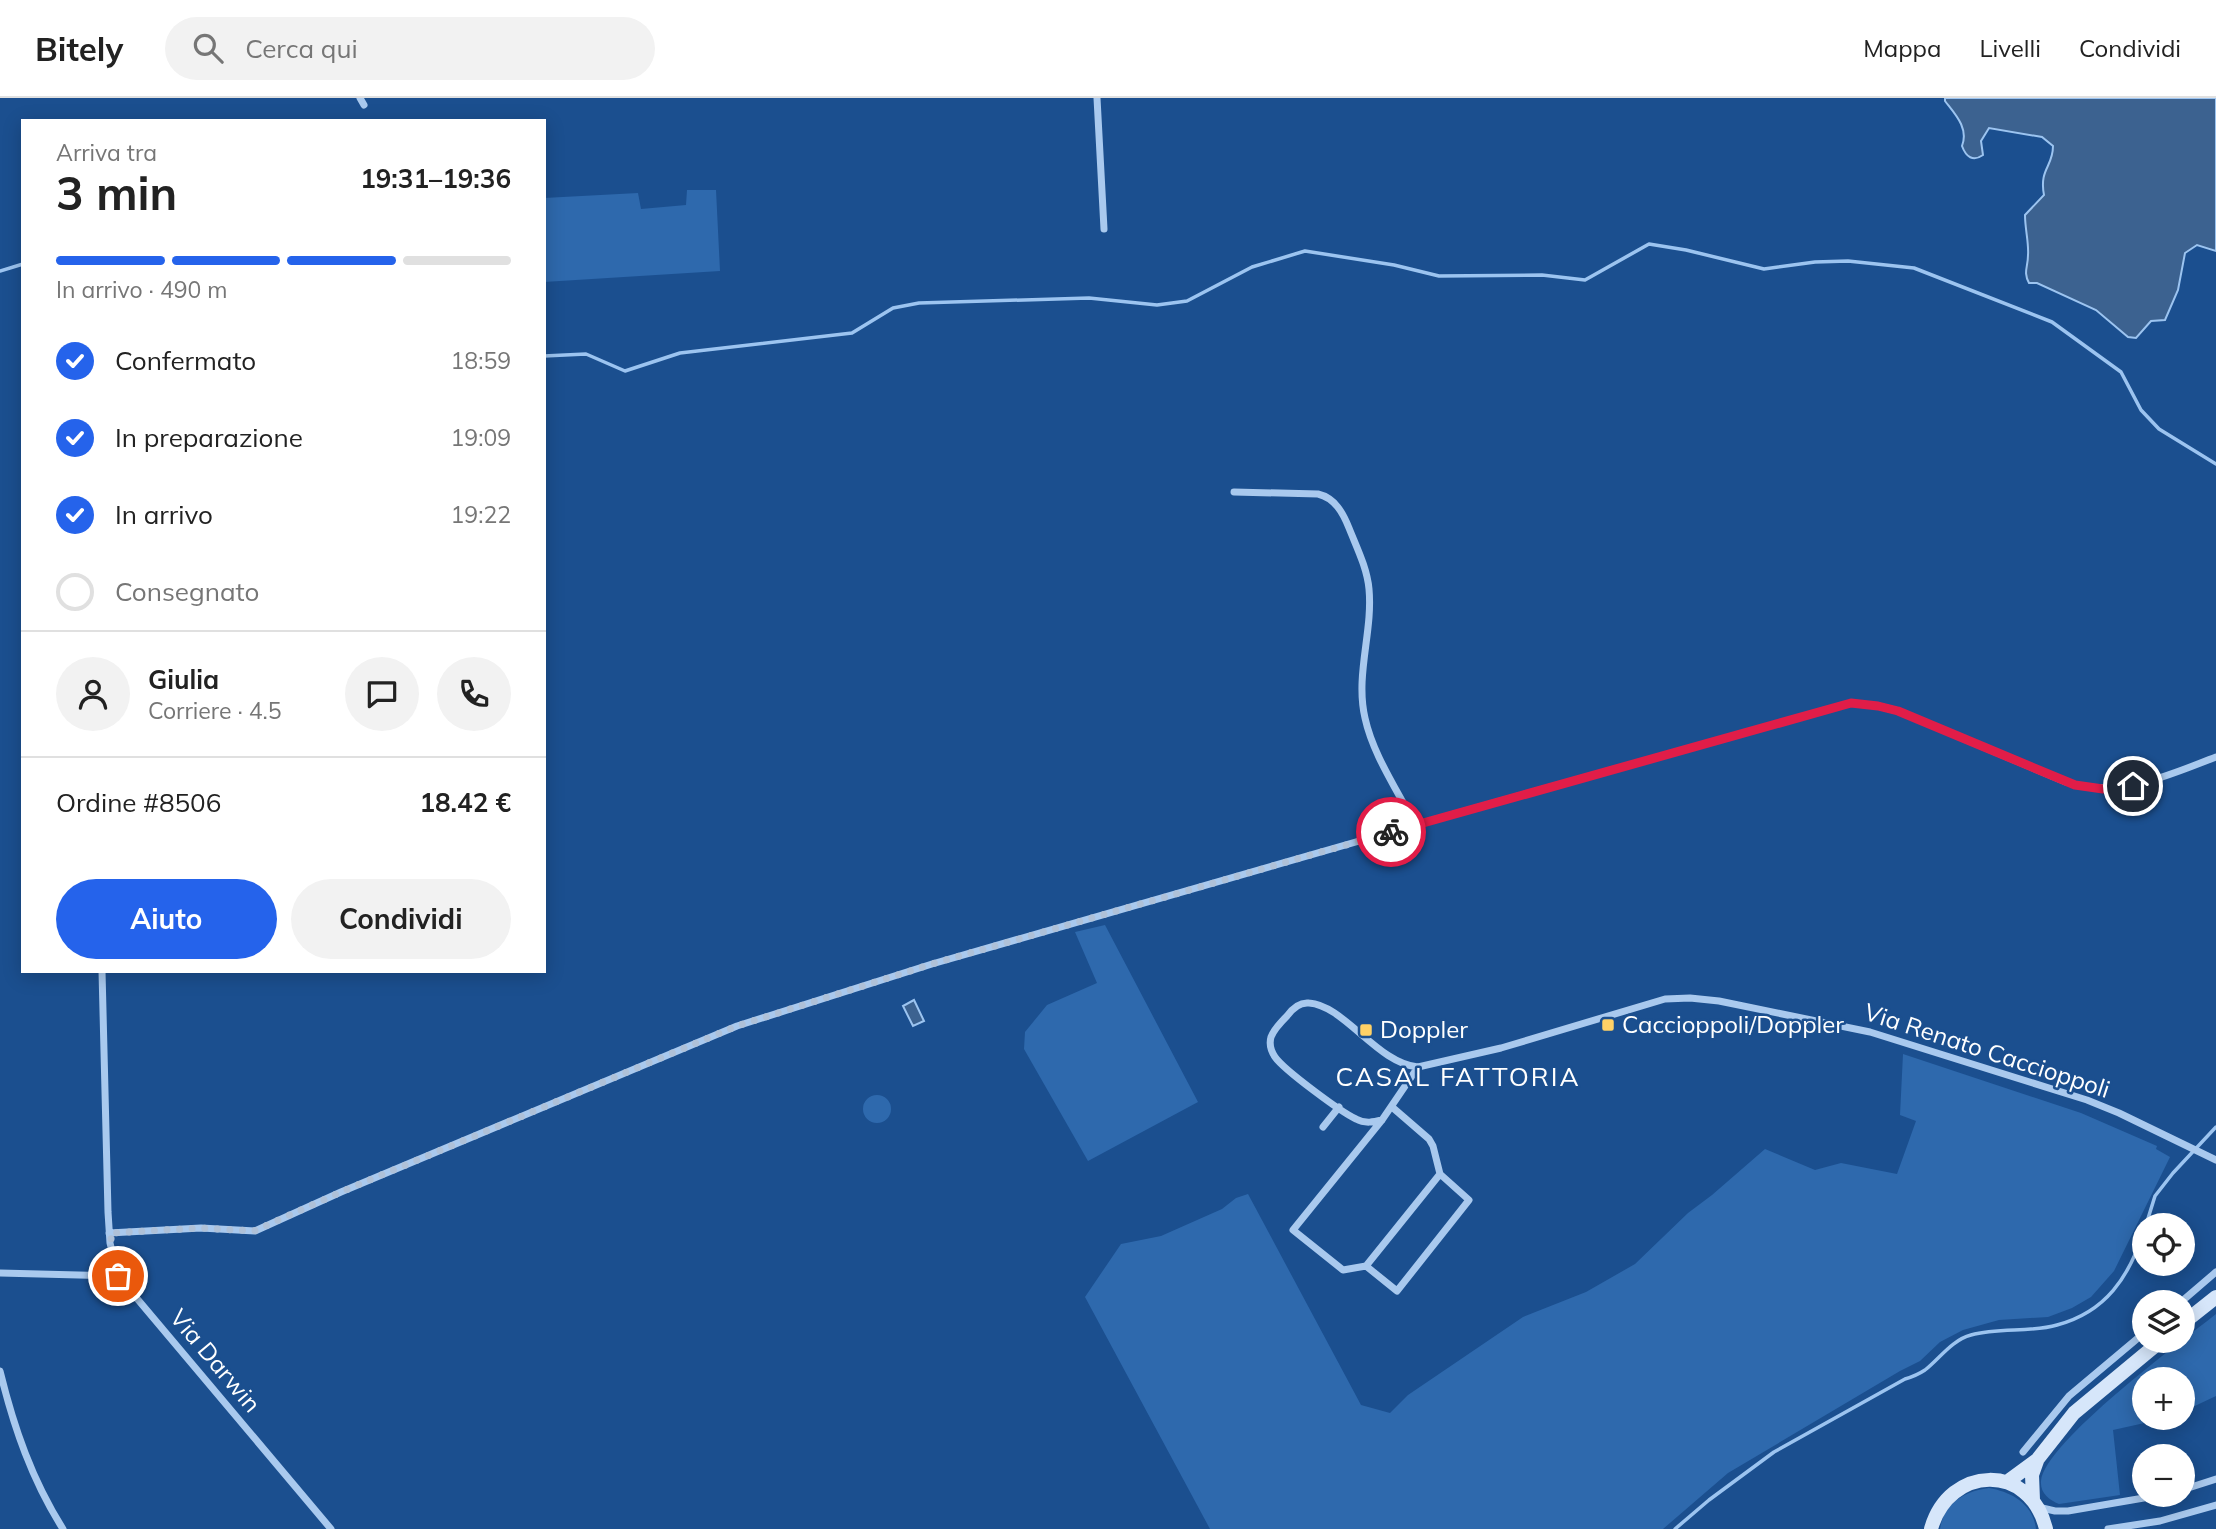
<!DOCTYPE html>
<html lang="it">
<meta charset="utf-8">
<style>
:root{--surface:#fff;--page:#f2f2f2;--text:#222;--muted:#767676;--line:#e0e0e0;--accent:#2563eb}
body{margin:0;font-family:Mulish,sans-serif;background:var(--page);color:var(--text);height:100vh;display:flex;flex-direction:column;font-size:26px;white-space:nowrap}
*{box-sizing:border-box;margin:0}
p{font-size:23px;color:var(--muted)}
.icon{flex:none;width:38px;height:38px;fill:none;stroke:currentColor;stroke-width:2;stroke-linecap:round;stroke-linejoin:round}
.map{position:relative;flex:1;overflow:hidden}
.details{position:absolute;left:21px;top:21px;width:525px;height:854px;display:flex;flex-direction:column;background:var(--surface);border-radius:0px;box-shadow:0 4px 18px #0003}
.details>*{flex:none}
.tools{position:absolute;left:2132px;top:1115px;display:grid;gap:14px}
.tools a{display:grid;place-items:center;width:63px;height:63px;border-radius:50%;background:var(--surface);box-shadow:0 4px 18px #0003;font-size:35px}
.pin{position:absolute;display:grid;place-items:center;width:60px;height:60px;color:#fff;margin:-30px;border:4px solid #fff;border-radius:50%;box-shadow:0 2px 7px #0007}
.courier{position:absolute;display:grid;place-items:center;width:70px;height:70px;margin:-35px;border:5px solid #e11d48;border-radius:50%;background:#fff;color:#222;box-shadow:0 2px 9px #0007}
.overview em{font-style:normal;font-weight:700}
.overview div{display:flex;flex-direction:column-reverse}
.overview{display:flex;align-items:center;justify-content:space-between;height:119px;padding:0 35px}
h1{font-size:46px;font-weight:700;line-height:52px}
.bar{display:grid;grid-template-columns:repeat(4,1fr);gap:10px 7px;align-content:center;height:84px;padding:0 35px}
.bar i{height:9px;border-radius:5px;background:var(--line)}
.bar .current{background:var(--accent)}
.bar p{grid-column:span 4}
.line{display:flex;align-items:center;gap:18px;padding:0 35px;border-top:2px solid var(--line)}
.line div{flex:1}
.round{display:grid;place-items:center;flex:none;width:74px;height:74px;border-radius:37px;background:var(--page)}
ol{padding:0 35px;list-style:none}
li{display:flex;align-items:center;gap:21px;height:77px}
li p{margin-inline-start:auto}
li .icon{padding:7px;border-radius:50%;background:var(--accent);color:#fff;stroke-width:4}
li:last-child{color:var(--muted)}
li i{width:38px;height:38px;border:4px solid var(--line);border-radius:50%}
.cta{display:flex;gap:14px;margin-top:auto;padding:14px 35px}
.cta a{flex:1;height:80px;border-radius:42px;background:var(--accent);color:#fff;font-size:28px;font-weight:700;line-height:80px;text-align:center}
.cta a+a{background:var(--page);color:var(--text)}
header{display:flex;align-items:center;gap:42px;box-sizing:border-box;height:98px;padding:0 35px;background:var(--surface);border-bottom:2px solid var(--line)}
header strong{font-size:33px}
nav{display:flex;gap:38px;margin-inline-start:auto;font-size:24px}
.search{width:490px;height:63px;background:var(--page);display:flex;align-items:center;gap:18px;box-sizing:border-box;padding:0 24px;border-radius:38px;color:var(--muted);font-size:26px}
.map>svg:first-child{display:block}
</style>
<header>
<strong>Bitely</strong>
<div class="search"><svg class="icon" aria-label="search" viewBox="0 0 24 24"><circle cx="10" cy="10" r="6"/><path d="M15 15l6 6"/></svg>Cerca qui</div>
<nav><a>Mappa</a><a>Livelli</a><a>Condividi</a></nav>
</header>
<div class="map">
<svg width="2216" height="1431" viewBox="0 0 2216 1431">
<rect width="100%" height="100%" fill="#1b4f8f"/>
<!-- green -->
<path fill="#2e69ad" d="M 687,92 L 716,92 L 720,173 L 544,184 L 544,100 L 638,95 L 641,111 L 686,107 Z
M 1105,827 L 1198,1004 L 1088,1063 L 1024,951 L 1025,934 L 1047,907 L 1097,885 L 1075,834 Z
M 1903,956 L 2081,1015 L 2157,1048 L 2156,1051 L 2170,1059 L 2114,1173 L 2091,1199 L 2072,1210 L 2048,1219 L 1999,1222 L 1963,1232 L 1940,1244 L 1920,1263 L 1900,1273 L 1728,1375 L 1663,1431 L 1210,1431 L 1085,1199 L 1121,1146 L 1161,1138 L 1222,1111 L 1236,1100 L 1248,1096 L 1361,1307 L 1390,1315 L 1408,1297 L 1523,1219 L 1586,1194 L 1635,1166 L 1688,1115 L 1712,1097 L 1765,1051 L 1815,1072 L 1841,1065 L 1897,1076 L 1916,1023 L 1900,1017 Z
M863 1011a14 14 0 1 1 28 0a14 14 0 1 1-28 0Z
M 2216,1216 L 2216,1298 L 2182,1314 L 2182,1281 L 2144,1281 L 2144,1320 L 2167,1320 L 2113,1332 L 2120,1397 L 2059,1406 C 2049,1402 2040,1395 2041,1383 C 2045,1344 2182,1243 2216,1216 Z
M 1989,1390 C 2012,1394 2033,1406 2036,1431 L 1940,1431 C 1944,1405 1965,1393 1989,1390 Z"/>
<!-- water -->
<path fill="#3c6290" stroke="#9cc4f0" stroke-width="2" d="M 1945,0 L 2216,0 L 2216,153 L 2197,147 L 2185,155 L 2178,192 L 2165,222 L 2151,223 L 2136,240 L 2128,239 L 2096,212 L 2037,185 L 2029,185 C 2023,174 2028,169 2028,157 C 2029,145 2025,131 2025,117 L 2044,97 C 2039,71 2053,69 2053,48 L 2042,39 L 1989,30 L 1981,43 L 1983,57 C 1973,64 1966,59 1962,48 C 1969,30 1955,16 1945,3 Z
M 914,902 L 924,923 L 913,928 L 903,908 Z"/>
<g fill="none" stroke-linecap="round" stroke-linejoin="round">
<!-- stream -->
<path stroke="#9cc4f0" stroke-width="3.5" d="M 0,173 L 23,166
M 544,258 L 586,256 L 625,273 L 680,255 L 852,235 L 893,210 L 919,205 L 1089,200 L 1157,207 L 1187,203 L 1252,169 L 1305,153 L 1394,167 L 1439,178 L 1542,177 L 1585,182 L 1649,146 L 1686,152 L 1764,171 L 1815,164 L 1848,163 L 1914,170 L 2052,224 L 2121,274 L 2141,312 L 2159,331 L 2216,366
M 2146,1127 L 2155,1098 L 2173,1075 L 2216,1029
M 1675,1431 L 1709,1402 L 1774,1354 L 1905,1281 C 1912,1279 1919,1276 1925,1272 C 1940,1260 1952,1242 1971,1237 C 1999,1229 2030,1235 2057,1227 C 2106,1214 2129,1179 2144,1133"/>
<!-- street -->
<path stroke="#a9c9ee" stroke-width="7" d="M 360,0 L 364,7
M 1097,0 L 1104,131
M 1234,394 L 1318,396 C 1335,400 1343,415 1349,430 C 1357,450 1367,470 1369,491 C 1373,534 1355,577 1365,620 C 1373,657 1398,693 1415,727
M 102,873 L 108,1114 L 110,1145 L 118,1178 L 331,1431
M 1392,1009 L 1429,1041 L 1433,1048 L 1440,1076 L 1469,1102 L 1397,1193 L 1366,1168 L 1343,1172 L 1293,1132 L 1382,1022 L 1418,969
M 1382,1022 C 1374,1024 1365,1026 1356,1021 C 1341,1014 1284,972 1275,959 C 1271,953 1269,946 1271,939 C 1274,931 1281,924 1287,918 C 1292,911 1300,904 1309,905 C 1344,907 1378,966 1418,969 L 1501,950 L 1665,901 L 1690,900 L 1719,903 L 1870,934 L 2087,1002 L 2119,1015 L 2216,1062
M 1323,1029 L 1339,1009
M 109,1135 L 201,1130 L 255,1133 L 341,1094 L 737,928 L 932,866 L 1415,727 L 1851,605 L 1878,608 L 1898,613 L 2066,684 C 2119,701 2166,678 2216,659
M 1366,1168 L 1440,1076
M 0,1175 L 118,1178
M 2181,1204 L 2216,1174
M 0,1273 C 14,1330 32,1382 63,1431
M 2023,1354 L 2069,1298 L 2144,1235
M 2182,1392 L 2216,1381
M 2038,1409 L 2055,1413 L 2068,1413 L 2167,1396
M 2108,1431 L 2160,1423 L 2216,1407"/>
<!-- secondary -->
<path stroke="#d6e6fa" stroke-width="14" d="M 2182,1226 L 2216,1199
M 2007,1384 L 2037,1362 L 2074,1315 L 2162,1242
M 2033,1402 L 2032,1377 L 2037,1363
M 1931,1431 C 1949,1367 2030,1364 2046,1431"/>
</g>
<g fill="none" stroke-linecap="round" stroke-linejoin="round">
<!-- done -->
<path stroke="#afc1d8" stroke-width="7" stroke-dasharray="0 12.6" d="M 118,1178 L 110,1135 L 201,1130 L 254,1133 L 341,1094 L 737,928 L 932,866 L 1391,734"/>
<!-- route -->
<path stroke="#e11d48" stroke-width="9" d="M 1391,734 L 1851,605 L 1878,608 L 1898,613 L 2075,687 L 2103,691 L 2133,688"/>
</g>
<!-- markers -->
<g fill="#ffd166" stroke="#1b4f8f" stroke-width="2.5">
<rect x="1601" y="920" width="14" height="14" rx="3.5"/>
<rect x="1359" y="925" width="14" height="14" rx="3.5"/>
</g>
<g text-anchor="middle" stroke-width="5" stroke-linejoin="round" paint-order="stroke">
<!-- poi labels -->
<g font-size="24" fill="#fff" stroke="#1b4f8f" text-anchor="start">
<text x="1622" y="935">Caccioppoli/Doppler</text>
<text x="1380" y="940">Doppler</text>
</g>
<!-- street labels -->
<g font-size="24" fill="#fff" stroke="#1b4f8f">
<text transform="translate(1987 953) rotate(18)" y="8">Via Renato Caccioppoli</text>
<text transform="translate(215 1263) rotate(50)" y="8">Via Darwin</text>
</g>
<!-- neighbourhood labels -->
<g font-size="26" letter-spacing="2" fill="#fff" stroke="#1b4f8f">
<text x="1458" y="988">CASAL FATTORIA</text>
</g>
</g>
</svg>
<div class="tools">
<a><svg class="icon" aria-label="locate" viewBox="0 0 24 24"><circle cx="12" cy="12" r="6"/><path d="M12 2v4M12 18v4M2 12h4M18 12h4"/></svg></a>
<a><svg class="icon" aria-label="layers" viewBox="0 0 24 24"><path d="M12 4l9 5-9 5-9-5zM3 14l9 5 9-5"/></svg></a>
<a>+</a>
<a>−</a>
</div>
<div class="pin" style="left:118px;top:1178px;background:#ea580c"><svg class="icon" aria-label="bag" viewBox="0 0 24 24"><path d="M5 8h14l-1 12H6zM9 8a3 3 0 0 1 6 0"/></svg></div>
<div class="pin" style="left:2133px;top:688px;background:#1f2937"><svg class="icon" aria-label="home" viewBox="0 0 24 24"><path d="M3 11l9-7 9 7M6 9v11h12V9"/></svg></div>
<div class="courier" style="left:1391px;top:734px"><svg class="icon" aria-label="bike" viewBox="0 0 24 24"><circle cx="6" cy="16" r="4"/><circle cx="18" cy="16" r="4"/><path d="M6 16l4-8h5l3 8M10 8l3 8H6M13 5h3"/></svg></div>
<section class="details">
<div class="overview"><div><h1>3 min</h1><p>Arriva tra</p></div><em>19:31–19:36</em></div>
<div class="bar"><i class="current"></i><i class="current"></i><i class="current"></i><i></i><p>In arrivo · 490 m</p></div>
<ol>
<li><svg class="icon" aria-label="check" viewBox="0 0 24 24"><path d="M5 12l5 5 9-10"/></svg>Confermato<p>18:59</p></li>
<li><svg class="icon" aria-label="check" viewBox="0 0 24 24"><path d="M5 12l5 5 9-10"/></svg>In preparazione<p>19:09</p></li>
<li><svg class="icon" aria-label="check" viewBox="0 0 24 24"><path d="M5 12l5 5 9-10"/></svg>In arrivo<p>19:22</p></li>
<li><i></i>Consegnato</li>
</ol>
<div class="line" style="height:126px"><a class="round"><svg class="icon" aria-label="person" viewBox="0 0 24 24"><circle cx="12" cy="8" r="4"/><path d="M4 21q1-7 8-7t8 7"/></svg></a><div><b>Giulia</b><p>Corriere · 4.5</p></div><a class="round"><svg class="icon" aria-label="chat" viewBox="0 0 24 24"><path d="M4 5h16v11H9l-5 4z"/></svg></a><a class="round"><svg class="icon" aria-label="phone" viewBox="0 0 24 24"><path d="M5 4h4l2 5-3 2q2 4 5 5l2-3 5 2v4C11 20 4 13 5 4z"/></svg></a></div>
<div class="line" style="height:91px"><div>Ordine #8506</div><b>18.42 €</b></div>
<div class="cta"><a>Aiuto</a><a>Condividi</a></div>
</section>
</div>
